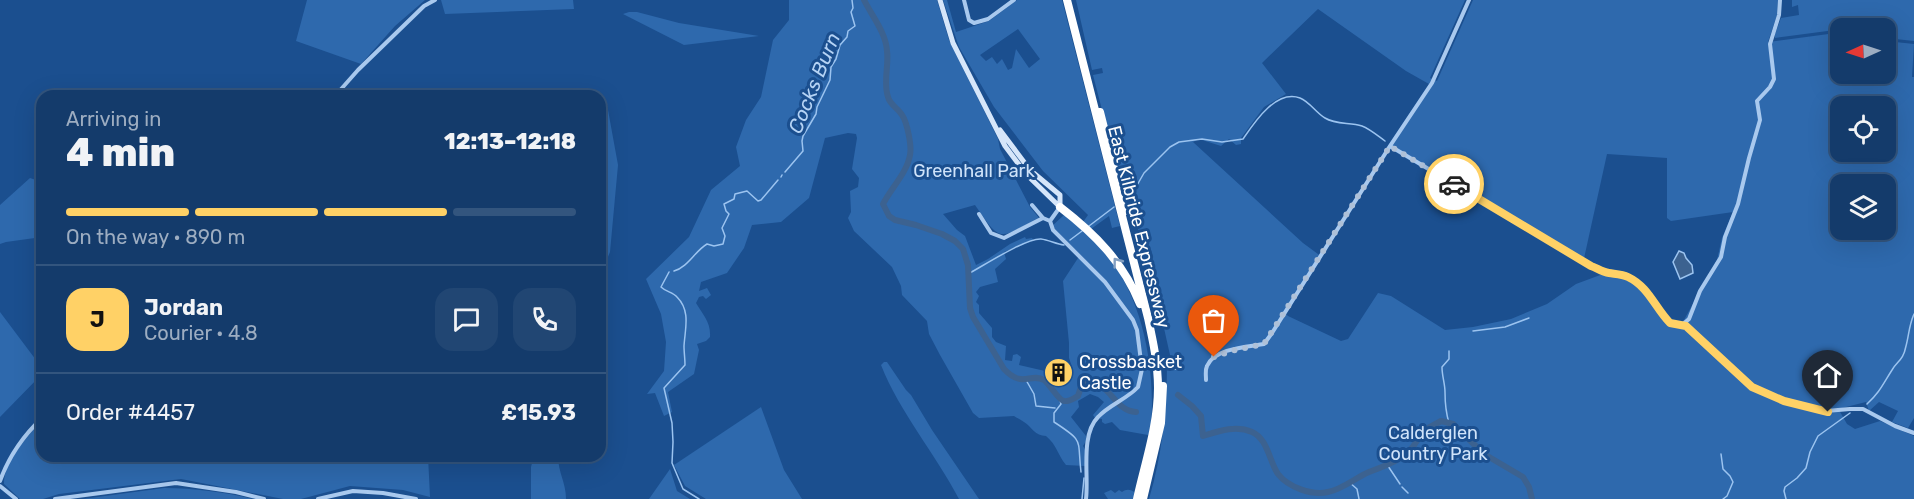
<!DOCTYPE html>
<meta charset="utf-8">
<style>
:root{--surface:#143b6b;--page:#214673;--text:#f1f3f6;--muted:#9dadc1;--line:#33557e;--accent:#ffd166}
body{margin:0;font-family:Rubik,sans-serif;background:var(--page);color:var(--text);height:100vh;display:flex;flex-direction:column;font-size:22px;white-space:nowrap}
*{box-sizing:border-box;margin:0}
p{font-size:20px;color:var(--muted)}
.icon{flex:none;width:33px;height:33px;fill:none;stroke:currentColor;stroke-width:2;stroke-linecap:round;stroke-linejoin:round}
.map{position:relative;flex:1;overflow:hidden}
.panel{position:absolute;left:36px;top:90px;width:570px;height:372px;display:flex;flex-direction:column;background:var(--surface);border-radius:18px;box-shadow:0 6px 24px #0002,0 0 0 2px var(--line)}
.panel>*{flex:none}
.needle{width:39px;rotate:267deg}
.controls{position:absolute;left:1830px;top:18px;display:grid;gap:12px}
.controls a{display:grid;place-items:center;width:66px;height:66px;border-radius:12px;background:var(--surface);box-shadow:0 6px 24px #0002,0 0 0 2px var(--line);font-size:30px}
.pin{position:absolute;display:grid;place-items:center;width:51px;height:51px;color:#fff;margin:-62px -26px;border-radius:50% 50% 50% 0;rotate:-45deg;box-shadow:0 0 6px #0007}
.pin .icon{rotate:45deg}
.courier{position:absolute;display:grid;place-items:center;width:60px;height:60px;margin:-30px;border:4px solid #ffd166;border-radius:50%;background:#fff;color:#222;box-shadow:0 2px 8px #0007}
.headline em{font-style:normal;font-weight:800}
.headline div{display:flex;flex-direction:column-reverse}
.headline{display:flex;align-items:center;justify-content:space-between;height:102px;padding:0 30px}
h1{font-size:39px;font-weight:800;line-height:45px}
.bar{display:grid;grid-template-columns:repeat(4,1fr);gap:9px 6px;align-content:center;height:72px;padding:0 30px}
.bar i{height:8px;border-radius:4px;background:var(--line)}
.bar .selected{background:var(--accent)}
.bar p{grid-column:span 4}
.line{display:flex;align-items:center;gap:15px;padding:0 30px;border-top:2px solid var(--line)}
.line div{flex:1}
.round{display:grid;place-items:center;flex:none;width:63px;height:63px;border-radius:18px;background:var(--page)}
.map>svg:first-child{display:block}
</style>
<div class="map">
<svg width="1914" height="499" viewBox="0 0 1914 499">
<rect width="100%" height="100%" fill="#1b4f8f"/>
<!-- green -->
<path fill="#2e69ad" fill-rule="evenodd" d="M 307,0 L 425,0 L 395,26 L 361,64 L 296,41 Z
M 441,0 L 573,0 L 574,9 L 445,14 Z
M 789,0 L 937,0 L 949,40 L 998,139 L 1000,149 L 1030,207 L 1039,218 C 999,238 1002,245 975,205 L 943,214 L 957,230 L 965,236 L 976,265 L 988,259 L 1010,244 L 1025,237 L 1026,239 L 1032,238 L 1033,240 L 1004,252 L 1006,259 L 995,269 L 998,282 L 980,287 L 976,292 L 979,296 L 976,302 L 979,305 L 979,313 L 992,328 L 992,337 L 996,342 L 1006,346 L 1005,360 L 1012,361 L 1013,355 L 1017,354 L 1021,357 L 1019,365 L 1045,371 L 1057,387 C 1068,385 1069,379 1073,370 L 1069,358 L 1069,343 L 1063,281 L 1080,255 L 1052,226 L 1064,215 C 1074,223 1087,231 1096,241 C 1142,291 1156,363 1151,429 L 1148,435 L 1120,430 L 1112,422 L 1105,424 L 1102,422 L 1102,419 L 1095,418 L 1093,415 L 1104,402 L 1098,397 L 1090,394 L 1078,401 L 1079,407 L 1071,417 L 1086,436 L 1086,441 L 1083,446 L 1086,451 L 1085,466 L 1066,465 C 1057,454 1057,445 1046,436 C 1035,436 1032,427 1024,422 C 1021,420 1017,418 1014,416 L 979,418 L 973,413 L 940,355 L 929,334 L 927,321 L 902,295 L 901,286 L 892,267 L 854,231 L 848,218 L 851,212 L 850,191 L 858,187 L 859,178 L 852,169 L 857,138 L 856,134 L 848,133 L 825,138 L 809,198 L 781,222 L 752,225 L 744,248 L 727,273 L 701,282 L 699,291 L 707,288 L 711,295 L 706,299 L 703,296 L 699,297 L 696,303 C 703,315 711,322 710,337 L 706,341 L 697,344 L 699,350 L 694,374 L 668,392 L 672,412 L 664,416 L 655,393 L 647,394 L 664,371 L 666,342 L 661,314 L 646,279 L 689,237 L 711,190 L 740,166 L 736,147 L 746,120 L 761,97 L 773,40 L 789,20 Z
M 943,0 L 947,0 L 956,32 L 989,21 L 1017,0 L 1062,0 L 1120,226 L 1112,228 L 1109,216 L 1091,229 L 1083,222 L 1088,215 L 1043,171 L 994,107 L 959,47 ZM 1018,29 L 1040,59 L 1029,68 L 1016,49 L 1012,68 L 1008,70 L 1002,59 L 997,64 L 992,57 L 986,61 L 980,55 Z
M 1076,0 L 1465,0 L 1430,78 L 1437,81 L 1473,0 L 1778,0 L 1777,15 L 1768,42 L 1836,33 L 1840,34 L 1840,74 L 1886,74 L 1886,41 L 1914,44 L 1912,77 L 1914,77 L 1914,418 L 1908,428 L 1892,422 L 1898,411 L 1879,402 L 1869,411 L 1866,402 L 1834,410 L 1839,410 L 1847,424 L 1855,429 L 1880,421 L 1914,436 L 1914,499 L 1149,499 C 1162,456 1167,409 1167,364 L 1172,364 L 1153,279 L 1130,203 L 1126,203 L 1093,75 L 1103,73 L 1102,68 L 1092,70 ZM 1318,9 L 1406,71 L 1429,84 L 1387,147 L 1583,263 L 1607,154 L 1667,158 L 1667,218 L 1671,221 L 1733,212 L 1722,238 L 1717,260 L 1684,320 L 1680,323 L 1672,322 L 1668,319 L 1649,290 L 1626,272 L 1611,271 L 1576,284 L 1547,304 L 1511,319 L 1473,327 L 1445,330 L 1391,296 L 1378,293 L 1348,339 L 1341,341 L 1288,316 L 1286,314 L 1322,257 L 1303,243 L 1193,142 L 1199,139 L 1221,146 L 1229,139 L 1236,145 L 1241,144 L 1241,138 L 1264,107 L 1286,94 L 1262,63 ZM 1840,106 L 1886,106 L 1886,152 L 1840,152 ZM 1840,184 L 1886,184 L 1886,230 L 1840,230 Z
M 1792,0 L 1914,0 L 1914,41 L 1886,38 L 1886,28 L 1840,28 L 1840,31 L 1835,30 L 1775,38 L 1775,34 L 1781,18 L 1799,15 L 1798,5 L 1792,7 Z
M 629,12 L 637,12 L 679,23 L 759,36 L 684,45 L 623,14 Z
M 608,110 L 618,165 L 610,252 L 600,276 L 600,112 Z
M 30,178 L 42,182 L 42,237 L 6,242 L 0,244 L 0,205 Z
M 0,312 L 42,368 L 42,374 L 0,417 Z
M 884,362 L 887,362 L 906,390 L 911,395 L 932,430 L 979,499 L 959,499 C 935,453 900,413 881,365 Z
M 761,407 L 784,470 L 802,499 L 706,499 L 685,486 L 674,465 Z
M 42,421 L 42,456 L 428,456 L 430,497 L 403,490 L 350,486 L 301,499 L 283,499 L 181,479 L 59,494 L 43,499 L 20,499 L 4,484 C 4,461 24,442 37,425 Z
M 534,456 L 558,456 C 558,472 566,483 566,499 L 531,499 L 531,467 Z
M 670,469 L 677,491 L 690,499 L 649,499 Z
M 164,488 C 194,488 224,492 253,499 L 83,499 Z
M 1111,490 L 1115,493 L 1119,490 L 1122,492 C 1126,489 1130,489 1134,492 L 1134,499 L 1108,499 L 1104,493 Z"/>
<!-- water -->
<path fill="#3c6290" stroke="#9cc4f0" stroke-width="1.5" d="M 1679,251 L 1684,253 L 1686,258 L 1692,265 L 1693,273 L 1680,279 L 1673,262 Z"/>
<g fill="none" stroke-linecap="round" stroke-linejoin="round">
<!-- stream -->
<path stroke="#9cc4f0" stroke-width="1.5" d="M 785,172 L 803,151 L 802,141 L 803,136 L 816,114 L 817,107 L 830,80 L 831,67 L 836,59 L 840,45 L 847,37 L 848,31 L 855,26 L 851,12 L 853,8 L 852,0
M 781,177 L 782,175
M 1128,197 L 1136,187 L 1144,173 L 1170,147 L 1179,142 L 1202,139 L 1222,142 L 1243,139 C 1254,123 1276,89 1300,98 C 1310,102 1316,113 1325,118 C 1336,125 1350,122 1362,126 C 1370,129 1378,136 1385,141
M 1089,226 L 1114,207
M 1070,240 L 1082,231
M 674,271 C 688,267 695,251 707,244 L 714,246 L 723,244 L 725,236 L 722,228 L 729,214 L 726,211 L 724,204 L 734,199 L 735,194 L 747,191 L 758,201 L 761,200 L 778,180
M 669,272 L 661,287 C 666,292 673,292 677,297 C 691,311 685,329 684,346 C 684,352 685,359 685,365 L 664,388 L 672,423 L 673,442 L 672,463 L 683,489 L 699,499
M 968,274 C 983,266 1026,238 1041,239 C 1049,240 1056,244 1064,245
M 1473,331 L 1505,327 L 1529,318
M 1449,351 L 1449,359 L 1442,367 C 1442,376 1445,384 1445,392 C 1445,403 1446,413 1449,423
M 1026,380 L 1034,394 L 1036,406 L 1055,408
M 1060,400 L 1061,404 L 1054,413 L 1054,422 C 1085,442 1077,439 1081,472
M 1867,404 C 1880,392 1883,384 1892,370 C 1898,360 1903,361 1906,346 C 1909,335 1909,325 1914,314
M 1721,454 L 1723,469 L 1730,476 L 1733,482 L 1727,496 L 1723,499
M 1388,466 L 1400,484
M 1349,482 L 1357,489 L 1359,499
M 1402,487 L 1408,493
M 1082,499 L 1084,478
M 1786,499 L 1784,491 L 1785,487 L 1797,478 L 1806,468 L 1810,452 L 1818,436 L 1850,413"/>
<!-- river -->
<path stroke="#3c6290" stroke-width="6" d="M 864,0 C 872,16 886,33 887,51 C 889,66 883,82 888,97 C 890,105 898,108 902,115 C 907,122 912,146 910,155 C 907,173 891,188 883,204 L 889,216 L 895,220 L 916,225 L 942,234 L 955,241 L 963,249 L 968,265 L 970,308 L 973,317 L 1004,369 C 1023,389 1030,372 1044,380 C 1050,384 1058,400 1064,401 C 1069,402 1074,398 1078,396 L 1082,384 C 1111,377 1112,411 1136,412
M 1178,395 L 1192,406 L 1201,416 L 1203,436 C 1219,431 1236,425 1252,432 C 1268,439 1269,461 1278,474 C 1288,487 1312,496 1328,492 C 1343,489 1355,478 1369,472 C 1391,464 1413,456 1421,432 L 1441,421 L 1453,424 L 1484,454 L 1523,477 L 1529,487 L 1532,499"/>
<!-- street -->
<path stroke="#a9c9ee" stroke-width="4" d="M 964,0 L 969,20 L 974,23 L 988,19 L 1014,0
M 335,96 L 358,70 L 424,6 L 435,0
M 1390,146 L 1591,266 C 1597,268 1603,272 1609,273 C 1615,274 1622,274 1628,277 C 1649,287 1655,308 1669,323 L 1686,326 L 1745,381 L 1752,387 L 1771,396 L 1784,401 L 1826,411 L 1850,409 L 1863,409 L 1895,426 L 1914,433
M 1032,205 L 1043,218 L 1050,221
M 979,214 L 991,233 L 1004,238 L 1043,218
M 1050,221 L 1053,230 L 1105,282 L 1133,320 L 1137,330 L 1142,369 L 1138,387 C 1127,399 1109,405 1098,417 C 1080,435 1089,476 1086,499
M 1050,221 L 1060,207
M 1682,325 L 1689,319 L 1700,291 L 1721,257 L 1725,237 L 1738,204 L 1749,158 L 1760,120 L 1757,101 L 1770,87 L 1774,79 L 1770,44 L 1779,15 L 1780,0
M 1162,368 L 1176,368
M 1206,380 C 1206,375 1205,370 1207,366 C 1215,348 1247,347 1264,344 L 1272,333 L 1390,146 L 1432,83 L 1469,0
M 0,481 C 9,456 23,436 42,418
M 0,486 L 16,499
M 55,499 L 176,483 L 236,492 L 264,499
M 318,499 L 353,491 L 383,493 L 416,499"/>
<!-- secondary -->
<path stroke="#d6e6fa" stroke-width="5" d="M 940,0 L 953,43 L 1005,146 L 1026,174 L 1060,207
M 1000,130 L 1030,170 L 1060,195 L 1060,207"/>
<!-- highway -->
<path stroke="#fff" stroke-width="8" d="M 1067,0 L 1148,318 C 1153,341 1158,364 1158,388 C 1158,425 1145,463 1137,499
M 1100,112 L 1125,211
M 1060,207 C 1095,234 1123,262 1140,304
M 1143,499 L 1161,423 L 1163,386"/>
</g>
<!-- one-way arrows -->
<defs><path id="oneway-chevron" d="M-2-3.5L2.5 0L-2 3.5" fill="none" stroke-width="1.6" stroke-linecap="round" stroke-linejoin="round" transform="scale(1.5)"/></defs>
<use stroke="#829ec1" href="#oneway-chevron" transform="translate(1117 262) rotate(-127)"/>
<g fill="none" stroke-linecap="round" stroke-linejoin="round">
<!-- done -->
<path stroke="#afc1d8" stroke-width="6" stroke-dasharray="0 10.8" d="M 1214,357 L 1231,351 L 1264,344 L 1390,146 L 1454,184"/>
<!-- route -->
<path stroke="#ffd166" stroke-width="8" d="M 1454,184 L 1591,266 C 1597,268 1602,272 1609,273 C 1615,274 1622,274 1628,277 C 1649,287 1655,308 1670,323 L 1686,326 L 1752,387 L 1784,401 L 1828,412"/>
</g>
<!-- icons -->
<defs>
<symbol id="building-disc" viewBox="-11 -11 22 22"><circle r="9.5" fill="#ffd166" stroke="#1b4f8f"/><path d="M-4-6H4V6H1V3H-1V6H-4ZM-2.5-4.3h1.7v1.8h-1.7ZM.8-4.3h1.7v1.8H.8ZM-2.5-1h1.7V.8h-1.7ZM.8-1h1.7V.8H.8Z" fill="#111"/></symbol>
</defs>
<g fill-rule="evenodd">
<use href="#building-disc" x="1042" y="356" width="33" height="33"/>
</g>
<g text-anchor="middle" stroke-width="6" stroke-linejoin="round" paint-order="stroke">
<!-- park labels -->
<g font-size="18" fill="#cfe3fa" stroke="#1b4f8f">
<text x="974" y="177">Greenhall Park</text>
<text x="1433" y="439">Calderglen<tspan x="1433" dy="21">Country Park</tspan></text>
</g>
<!-- street labels -->
<g font-size="18" fill="#fff" stroke="#1b4f8f">
<text transform="translate(1139 227) rotate(76)" y="6">East Kilbride Expressway</text>
</g>
<!-- poi labels -->
<g font-size="18" fill="#fff" stroke="#1b4f8f" text-anchor="start">
<text x="1079" y="368">Crossbasket<tspan x="1079" dy="21">Castle</tspan></text>
</g>
<!-- water labels -->
<g font-size="20" font-style="italic" fill="#b5d3f5" stroke="#1b4f8f">
<text transform="translate(814 83) rotate(-68)" y="7">Cocks Burn</text>
</g>
</g>
</svg>
<div class="controls">
<a><svg class="needle" viewBox="-14 -14 28 28"><path d="M0-13l5 13h-10z" fill="#e53935"/><path d="M0 13l5-13h-10z" fill="#9dadc1"/></svg></a>
<a><svg class="icon" aria-label="locate" viewBox="0 0 24 24"><circle cx="12" cy="12" r="6"/><path d="M12 2v4M12 18v4M2 12h4M18 12h4"/></svg></a>
<a><svg class="icon" aria-label="layers" viewBox="0 0 24 24"><path d="M12 4l9 5-9 5-9-5zM3 14l9 5 9-5"/></svg></a>
</div>
<div class="pin" style="left:1214px;top:357px;background:#ea580c"><svg class="icon" aria-label="bag" viewBox="0 0 24 24"><path d="M5 8h14l-1 12H6zM9 8a3 3 0 0 1 6 0"/></svg></div>
<div class="pin" style="left:1828px;top:412px;background:#1f2937"><svg class="icon" aria-label="home" viewBox="0 0 24 24"><path d="M3 11l9-7 9 7M6 9v11h12V9"/></svg></div>
<div class="courier" style="left:1454px;top:184px"><svg class="icon" aria-label="car" viewBox="0 0 24 24"><path d="M5 17H2v-5l4-1 3-4h7l3 4 3 1v5h-3M9 17h6M6 11h13"/><circle cx="7" cy="17" r="2"/><circle cx="17" cy="17" r="2"/></svg></div>
<section class="panel">
<div class="headline"><div><h1>4 min</h1><p>Arriving in</p></div><em>12:13–12:18</em></div>
<div class="bar"><i class="selected"></i><i class="selected"></i><i class="selected"></i><i></i><p>On the way · 890 m</p></div>
<div class="line" style="height:108px"><b class="round" style="background:var(--accent);color:#111">J</b><div><b>Jordan</b><p>Courier · 4.8</p></div><a class="round"><svg class="icon" aria-label="chat" viewBox="0 0 24 24"><path d="M4 5h16v11H9l-5 4z"/></svg></a><a class="round"><svg class="icon" aria-label="phone" viewBox="0 0 24 24"><path d="M5 4h4l2 5-3 2q2 4 5 5l2-3 5 2v4C11 20 4 13 5 4z"/></svg></a></div>
<div class="line" style="height:78px"><div>Order #4457</div><b>£15.93</b></div>
</section>
</div>
